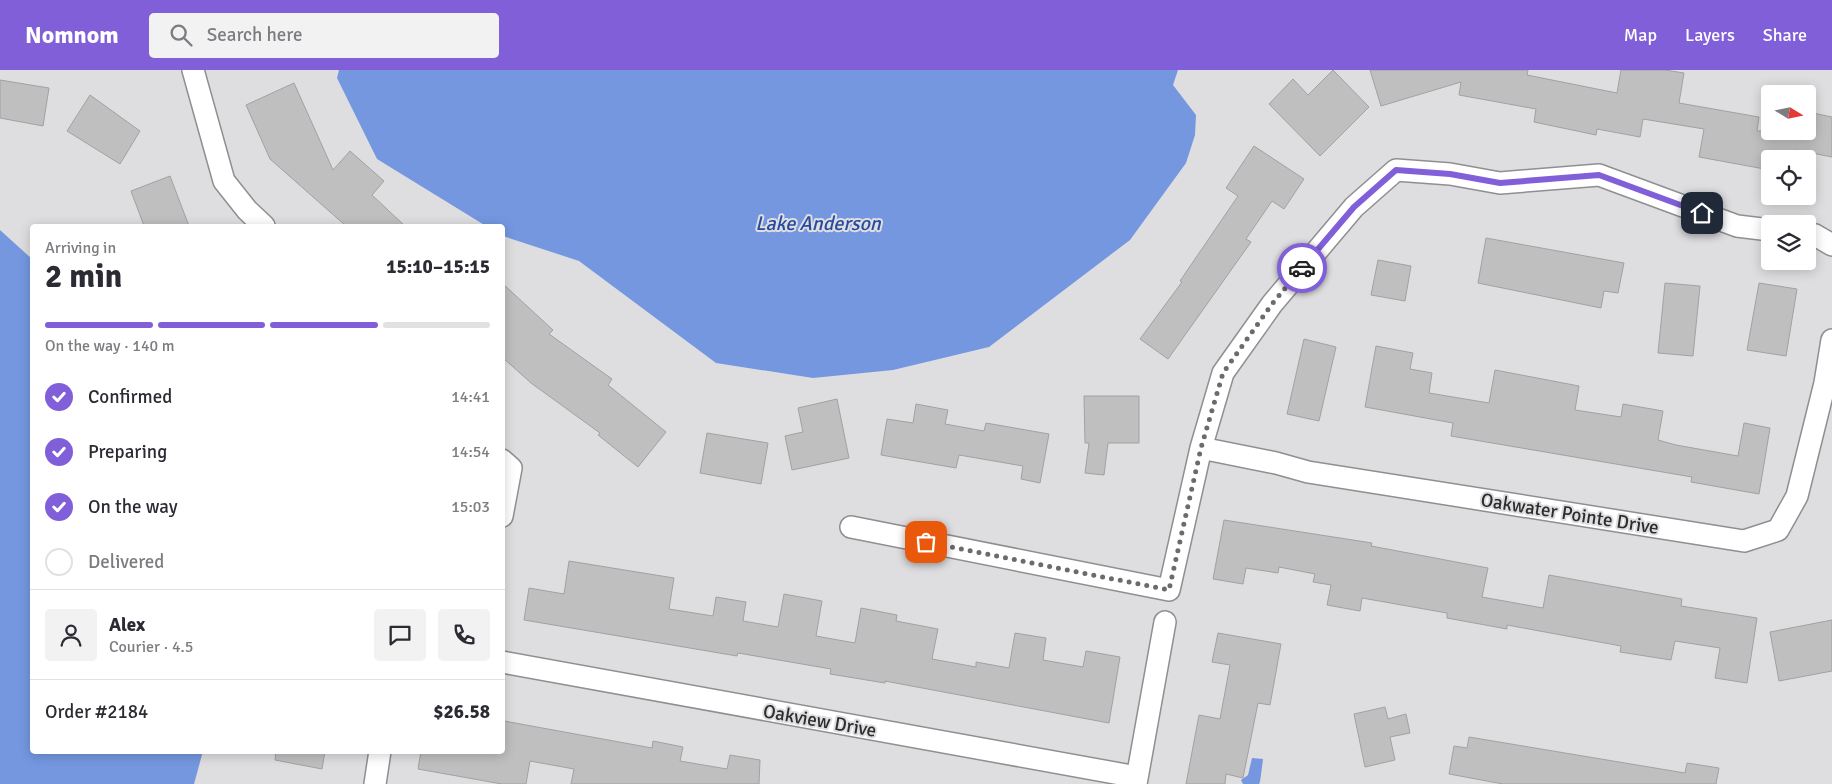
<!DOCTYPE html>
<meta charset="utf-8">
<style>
:root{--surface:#fff;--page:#f2f2f3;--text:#2b2b33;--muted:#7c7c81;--line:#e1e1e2;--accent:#805fd9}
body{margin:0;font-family:Signika,sans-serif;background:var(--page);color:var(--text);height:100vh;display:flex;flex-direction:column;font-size:19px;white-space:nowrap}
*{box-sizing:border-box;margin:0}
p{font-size:16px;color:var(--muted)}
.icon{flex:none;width:28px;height:28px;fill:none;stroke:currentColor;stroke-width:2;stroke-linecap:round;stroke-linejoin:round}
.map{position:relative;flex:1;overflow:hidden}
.drawer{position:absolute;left:30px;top:154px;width:475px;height:530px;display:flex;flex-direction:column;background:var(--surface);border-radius:5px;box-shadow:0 2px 12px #0003}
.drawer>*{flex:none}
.needle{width:32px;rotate:100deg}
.controls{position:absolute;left:1761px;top:15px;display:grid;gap:10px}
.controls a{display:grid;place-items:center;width:55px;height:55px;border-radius:5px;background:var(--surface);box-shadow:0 2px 12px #0003;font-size:25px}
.pin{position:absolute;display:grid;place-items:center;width:42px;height:42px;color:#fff;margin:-21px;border-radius:10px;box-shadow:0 2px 8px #0006}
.courier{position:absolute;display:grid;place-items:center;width:50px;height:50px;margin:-25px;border:4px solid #805fd9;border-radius:50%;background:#fff;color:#222;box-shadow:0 1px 6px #0007}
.head em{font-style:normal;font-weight:700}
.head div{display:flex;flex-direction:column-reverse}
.head{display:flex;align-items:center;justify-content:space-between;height:85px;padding:0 15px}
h1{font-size:32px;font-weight:700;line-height:38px}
.bar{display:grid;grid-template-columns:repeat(4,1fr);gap:8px 5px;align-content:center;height:60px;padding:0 15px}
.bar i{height:6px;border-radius:4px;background:var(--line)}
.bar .on{background:var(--accent)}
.bar p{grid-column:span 4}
.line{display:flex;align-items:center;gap:12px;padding:0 15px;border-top:1px solid var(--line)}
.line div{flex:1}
.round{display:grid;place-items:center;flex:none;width:52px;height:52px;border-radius:5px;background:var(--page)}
ol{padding:0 15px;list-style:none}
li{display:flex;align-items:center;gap:15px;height:55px}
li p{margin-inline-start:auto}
li .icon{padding:5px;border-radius:50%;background:var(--accent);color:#fff;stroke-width:4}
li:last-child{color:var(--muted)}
li i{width:28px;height:28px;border:2px solid var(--line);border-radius:50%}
header{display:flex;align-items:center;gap:30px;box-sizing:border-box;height:70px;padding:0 25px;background:var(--accent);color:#fff}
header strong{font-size:24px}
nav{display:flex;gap:28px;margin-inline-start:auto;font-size:18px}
.search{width:350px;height:45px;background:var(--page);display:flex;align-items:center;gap:12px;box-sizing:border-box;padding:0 18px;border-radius:5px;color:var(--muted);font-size:19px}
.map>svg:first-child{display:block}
</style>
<header>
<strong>Nomnom</strong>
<div class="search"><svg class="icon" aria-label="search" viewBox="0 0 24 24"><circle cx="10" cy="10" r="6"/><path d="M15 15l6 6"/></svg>Search here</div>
<nav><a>Map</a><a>Layers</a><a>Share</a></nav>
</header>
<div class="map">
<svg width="1832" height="714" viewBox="0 0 1832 714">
<rect width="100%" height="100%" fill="#dedee0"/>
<!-- water -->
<path fill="#7497e0" d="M 339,0 L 1178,0 L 1173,15 L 1196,45 L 1195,65 L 1186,93 L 1130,170 L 989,277 L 893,300 L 813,308 L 716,293 L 579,191 L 503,166 L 502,156 L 486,156 L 377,89 L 337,8 Z
M 0,160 L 32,189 L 32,681 L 203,681 L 194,714 L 0,714 Z
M 1252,688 L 1263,689 L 1260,712 L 1259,714 L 1243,714 L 1241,710 L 1248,705 Z"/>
<!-- building -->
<path fill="#c0bfc0" stroke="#a2a0a2" d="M 1333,0 L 1369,37 L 1320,86 L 1269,34 L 1293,9 L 1308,25 Z
M 1370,0 L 1528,0 L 1527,5 L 1617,23 L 1621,0 L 1665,0 L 1684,3 L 1679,33 L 1759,47 L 1757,61 L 1808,61 L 1808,42 L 1832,47 L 1832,87 L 1796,80 L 1795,89 L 1770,89 L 1770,100 L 1699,87 L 1704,59 L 1643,49 L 1640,67 L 1597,59 L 1596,65 L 1534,52 L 1536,39 L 1459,25 L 1461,12 L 1381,36 Z
M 0,10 L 49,18 L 43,56 L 0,48 Z
M 294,13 L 333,100 L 350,81 L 384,111 L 372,125 L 405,156 L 346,156 L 270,89 L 246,35 Z
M 90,25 L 140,61 L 120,94 L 67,61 Z
M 1254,76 L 1304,109 L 1284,139 L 1272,131 L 1246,169 L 1251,172 L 1168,289 L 1140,269 L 1182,212 L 1180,211 L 1238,126 L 1226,118 Z
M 170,106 L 189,156 L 144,156 L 131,121 Z
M 1486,168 L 1624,193 L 1618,223 L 1604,221 L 1601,238 L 1478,213 Z
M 1378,190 L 1411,196 L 1405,231 L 1371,225 Z
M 502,213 L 553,260 L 549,264 L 612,309 L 608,315 L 666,362 L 638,397 L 598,365 L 600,363 L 531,313 L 502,287 Z
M 1665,213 L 1700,216 L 1693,286 L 1658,283 Z
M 1759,213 L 1797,219 L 1786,286 L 1747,280 Z
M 1304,269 L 1336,277 L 1319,351 L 1287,344 Z
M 1376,276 L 1413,283 L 1410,299 L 1432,303 L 1429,323 L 1489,333 L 1495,300 L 1579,316 L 1575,340 L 1621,347 L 1623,334 L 1663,341 L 1658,370 L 1676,375 L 1738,386 L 1744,353 L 1770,358 L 1759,424 L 1691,412 L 1692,407 L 1451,366 L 1453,353 L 1365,337 Z
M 1084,326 L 1139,326 L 1139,373 L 1108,373 L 1104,405 L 1085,403 L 1089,373 L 1085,373 Z
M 837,329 L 849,388 L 792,400 L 785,366 L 803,362 L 798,338 Z
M 916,334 L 948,340 L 945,354 L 984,361 L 986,353 L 1049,364 L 1040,413 L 1021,409 L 1023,396 L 959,385 L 956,398 L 881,385 L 887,349 L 913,353 Z
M 707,363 L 768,373 L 761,414 L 700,403 Z
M 1224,450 L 1372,473 L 1371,476 L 1488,498 L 1482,527 L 1543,538 L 1549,505 L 1682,529 L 1681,536 L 1757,548 L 1747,613 L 1715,608 L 1720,578 L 1675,571 L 1671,590 L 1620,582 L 1621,576 L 1507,555 L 1507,559 L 1447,548 L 1447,543 L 1362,528 L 1360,541 L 1327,535 L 1331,515 L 1313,512 L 1315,504 L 1279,497 L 1278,503 L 1246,498 L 1243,514 L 1213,509 Z
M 569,491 L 674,508 L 669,539 L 713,546 L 716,527 L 746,532 L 743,551 L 778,557 L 784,524 L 822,531 L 816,566 L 855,573 L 861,538 L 897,545 L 896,551 L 938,559 L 932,589 L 976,597 L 976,592 L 1009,598 L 1015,563 L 1046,568 L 1043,590 L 1083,597 L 1086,581 L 1120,587 L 1109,653 L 885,611 L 885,613 L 830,604 L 831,599 L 738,583 L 737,586 L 524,550 L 529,518 L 564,524 Z
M 1832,550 L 1832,601 L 1779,611 L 1770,562 Z
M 1218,563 L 1281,574 L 1270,635 L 1258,633 L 1243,708 L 1226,704 L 1225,714 L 1186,714 L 1199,645 L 1220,649 L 1230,595 L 1212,592 Z
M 1385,637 L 1388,649 L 1406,644 L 1410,663 L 1390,667 L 1395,690 L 1365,697 L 1354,644 Z
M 504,651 L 652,678 L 653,671 L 683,677 L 680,691 L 727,699 L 730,685 L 760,690 L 759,714 L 571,714 L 574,699 L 530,691 L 526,714 L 502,714 L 418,699 L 421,681 L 502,681 Z
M 1469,667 L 1685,703 L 1687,693 L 1719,698 L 1716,714 L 1503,714 L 1449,704 L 1454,676 L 1467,678 Z
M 276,681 L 325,681 L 322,699 L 275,690 Z"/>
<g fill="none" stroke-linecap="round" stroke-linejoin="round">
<defs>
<path id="minor" d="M 193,0 L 224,111 L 247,140 L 264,156
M 1808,164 L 1815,165 L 1832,175
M 1201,378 L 1276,393 L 1308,402 L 1744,471 L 1778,460 L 1797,426 L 1825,313 L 1832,270
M 502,390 L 511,398 L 502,446
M 851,457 L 1169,520 L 1201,378 L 1223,303 L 1272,234 L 1354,137 L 1396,100 L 1450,104 L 1500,113 L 1599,105 L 1737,156 L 1770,160
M 502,592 L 1137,707
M 375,714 L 380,681
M 1136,714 L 1165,552"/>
</defs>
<!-- minor casing -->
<use href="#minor" stroke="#8f8f91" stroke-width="24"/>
<!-- minor -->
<use href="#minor" stroke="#fff" stroke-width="21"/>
</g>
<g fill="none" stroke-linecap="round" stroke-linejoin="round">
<!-- done -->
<path stroke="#6b6b6c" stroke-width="5" stroke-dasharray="0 9" d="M 926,472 L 1169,520 L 1201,378 L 1223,303 L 1272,234 L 1302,198"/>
<!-- route -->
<path stroke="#805fd9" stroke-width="6" d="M 1302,198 L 1354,137 L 1396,100 L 1450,104 L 1500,113 L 1599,105 L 1702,143"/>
</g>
<g text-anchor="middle" stroke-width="4" stroke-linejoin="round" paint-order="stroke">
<!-- street labels -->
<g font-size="19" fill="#2d2d2e" stroke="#dedee0">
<text transform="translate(1570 443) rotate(9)" y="7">Oakwater Pointe Drive</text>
<text transform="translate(820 650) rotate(10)" y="7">Oakview Drive</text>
</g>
<!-- water labels -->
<g font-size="20" font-style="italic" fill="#274ba1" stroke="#dedee0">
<text x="818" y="160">Lake Anderson</text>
</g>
</g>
</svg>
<div class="controls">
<a><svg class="needle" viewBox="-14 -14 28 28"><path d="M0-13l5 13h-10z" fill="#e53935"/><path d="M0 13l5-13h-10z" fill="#7c7c81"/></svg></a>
<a><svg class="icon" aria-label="locate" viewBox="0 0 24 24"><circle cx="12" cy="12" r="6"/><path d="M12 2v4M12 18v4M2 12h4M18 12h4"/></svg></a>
<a><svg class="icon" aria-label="layers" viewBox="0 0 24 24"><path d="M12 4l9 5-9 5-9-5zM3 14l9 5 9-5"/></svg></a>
</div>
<div class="pin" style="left:926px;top:472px;background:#ea580c"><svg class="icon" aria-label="bag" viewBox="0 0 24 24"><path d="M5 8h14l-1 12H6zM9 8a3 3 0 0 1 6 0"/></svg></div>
<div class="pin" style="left:1702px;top:143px;background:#1f2937"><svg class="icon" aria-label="home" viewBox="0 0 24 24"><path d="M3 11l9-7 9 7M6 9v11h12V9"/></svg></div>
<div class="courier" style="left:1302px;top:198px"><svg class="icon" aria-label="car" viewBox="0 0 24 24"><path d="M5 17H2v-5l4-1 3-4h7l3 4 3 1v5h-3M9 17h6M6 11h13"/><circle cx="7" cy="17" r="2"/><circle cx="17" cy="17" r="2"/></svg></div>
<section class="drawer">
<div class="head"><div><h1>2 min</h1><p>Arriving in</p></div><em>15:10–15:15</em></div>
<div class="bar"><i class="on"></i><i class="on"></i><i class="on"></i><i></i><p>On the way · 140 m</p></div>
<ol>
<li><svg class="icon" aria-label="check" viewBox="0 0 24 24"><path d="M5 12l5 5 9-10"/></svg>Confirmed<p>14:41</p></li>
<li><svg class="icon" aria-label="check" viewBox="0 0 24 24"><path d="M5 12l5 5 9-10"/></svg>Preparing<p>14:54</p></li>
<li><svg class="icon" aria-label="check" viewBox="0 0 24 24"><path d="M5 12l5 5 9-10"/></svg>On the way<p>15:03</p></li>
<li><i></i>Delivered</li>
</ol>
<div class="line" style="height:90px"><a class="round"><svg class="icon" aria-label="person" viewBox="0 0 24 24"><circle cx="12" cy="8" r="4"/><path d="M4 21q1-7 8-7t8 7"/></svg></a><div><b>Alex</b><p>Courier · 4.5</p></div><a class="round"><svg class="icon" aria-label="chat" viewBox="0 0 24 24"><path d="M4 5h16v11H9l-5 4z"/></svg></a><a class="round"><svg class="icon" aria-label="phone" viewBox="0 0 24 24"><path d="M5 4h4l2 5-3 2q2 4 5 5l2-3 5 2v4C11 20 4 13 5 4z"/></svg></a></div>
<div class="line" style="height:65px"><div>Order #2184</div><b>$26.58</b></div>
</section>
</div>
